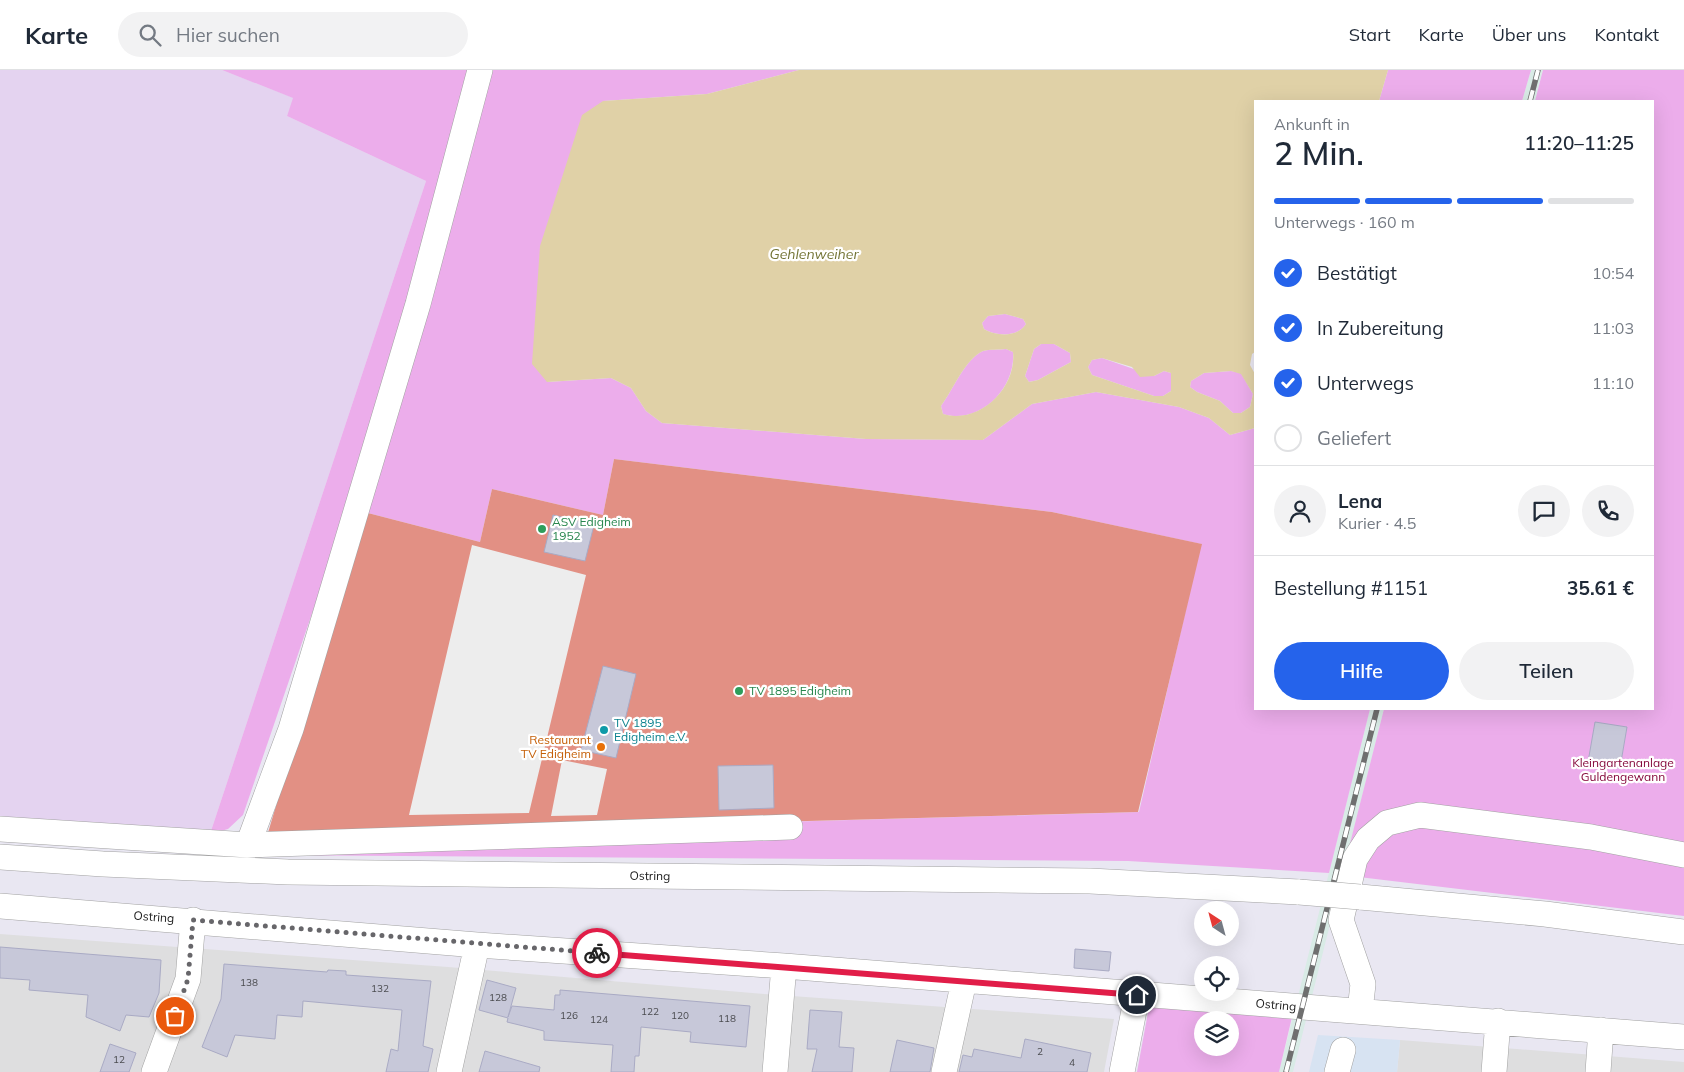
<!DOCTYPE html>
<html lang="de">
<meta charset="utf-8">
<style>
:root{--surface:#fff;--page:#f2f2f3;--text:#1f2937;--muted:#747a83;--line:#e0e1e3;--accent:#2563eb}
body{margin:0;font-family:Mulish,sans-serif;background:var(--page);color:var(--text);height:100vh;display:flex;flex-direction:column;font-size:19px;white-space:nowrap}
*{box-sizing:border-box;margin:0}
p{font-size:16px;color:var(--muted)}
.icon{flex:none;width:28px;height:28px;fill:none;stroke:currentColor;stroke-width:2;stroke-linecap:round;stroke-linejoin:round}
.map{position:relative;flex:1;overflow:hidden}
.side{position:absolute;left:1254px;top:30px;width:400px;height:610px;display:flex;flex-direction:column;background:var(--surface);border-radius:0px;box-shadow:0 5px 20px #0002}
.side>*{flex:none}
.needle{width:32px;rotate:324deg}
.buttons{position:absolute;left:1194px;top:831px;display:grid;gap:10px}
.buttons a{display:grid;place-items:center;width:45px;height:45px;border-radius:50%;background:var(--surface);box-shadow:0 5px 20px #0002;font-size:25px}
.pin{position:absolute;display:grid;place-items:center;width:42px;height:42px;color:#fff;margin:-21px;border:2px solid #fff;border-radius:50%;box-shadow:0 1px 5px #0007}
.courier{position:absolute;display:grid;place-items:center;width:50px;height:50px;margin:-25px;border:4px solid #e11d48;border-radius:50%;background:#fff;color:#222;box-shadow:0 1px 6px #0007}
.head em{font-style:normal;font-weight:600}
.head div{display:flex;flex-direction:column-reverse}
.head{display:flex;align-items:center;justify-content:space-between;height:85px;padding:0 20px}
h1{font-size:32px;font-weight:600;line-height:38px}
.bar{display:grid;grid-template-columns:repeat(4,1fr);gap:8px 5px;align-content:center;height:60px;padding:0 20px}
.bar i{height:6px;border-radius:4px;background:var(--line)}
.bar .current{background:var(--accent)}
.bar p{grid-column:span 4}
.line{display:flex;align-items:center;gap:12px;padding:0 20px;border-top:1px solid var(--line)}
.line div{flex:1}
.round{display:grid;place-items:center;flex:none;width:52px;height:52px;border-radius:26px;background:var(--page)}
ol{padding:0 20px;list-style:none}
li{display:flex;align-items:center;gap:15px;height:55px}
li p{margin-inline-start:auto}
li .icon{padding:5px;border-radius:50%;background:var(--accent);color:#fff;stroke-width:4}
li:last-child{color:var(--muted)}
li i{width:28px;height:28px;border:2px solid var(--line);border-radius:50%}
.cta{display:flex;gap:10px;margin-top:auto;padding:10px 20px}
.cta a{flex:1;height:58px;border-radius:30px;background:var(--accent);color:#fff;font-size:20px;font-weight:600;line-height:58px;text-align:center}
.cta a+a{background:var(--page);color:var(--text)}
header{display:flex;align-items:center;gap:30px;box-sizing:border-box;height:70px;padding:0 25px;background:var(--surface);border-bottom:1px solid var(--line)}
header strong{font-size:24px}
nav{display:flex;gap:28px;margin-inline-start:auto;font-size:18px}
.search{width:350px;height:45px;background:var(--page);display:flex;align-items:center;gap:12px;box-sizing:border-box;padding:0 18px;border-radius:28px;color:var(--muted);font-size:19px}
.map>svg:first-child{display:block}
</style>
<header>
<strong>Karte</strong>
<div class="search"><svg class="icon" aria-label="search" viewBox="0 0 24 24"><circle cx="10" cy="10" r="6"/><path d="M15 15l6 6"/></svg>Hier suchen</div>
<nav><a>Start</a><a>Karte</a><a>Über uns</a><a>Kontakt</a></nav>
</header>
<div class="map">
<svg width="1684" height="1002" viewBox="0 0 1684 1002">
<rect width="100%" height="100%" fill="#e9e7f2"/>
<!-- residential -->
<path fill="#dededf" d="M 0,864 L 448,897 L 764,924 L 1114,949 L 1104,1002 L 0,1002 Z
M 1400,970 L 1684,992 L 1684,1002 L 1397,1002 Z"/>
<!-- commercial -->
<path fill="#d7e3f2" d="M 1318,965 L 1400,970 L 1397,1002 L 1309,1002 Z"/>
<!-- industrial -->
<path fill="#d9ebe6" d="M 1531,0 L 1543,0 L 1535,31 L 1522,31 Z
M 1370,639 L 1384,639 L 1293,1002 L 1279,1002 Z"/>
<!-- farmland -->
<path fill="#e4d3f0" d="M 0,0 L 222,0 L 294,28 L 287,46 L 426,111 L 210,764 L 0,750 Z"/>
<!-- grass -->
<path fill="#ecadeb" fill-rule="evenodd" d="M 222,0 L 468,0 L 454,71 L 344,450 L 243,745 L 228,759 L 210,764 L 426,111 L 287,46 L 293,28 Z
M 486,0 L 799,0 L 707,24 L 603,31 L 547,312 L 611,308 L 631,318 L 646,341 L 662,353 L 866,369 L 983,370 L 1032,334 L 1096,322 L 1179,337 L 1209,348 L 1230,365 L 1255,358 L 1255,639 L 1370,639 L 1329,803 L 1128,791 L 261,785 L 267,766 L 1139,742 L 1201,474 L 1052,442 L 614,389 L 603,445 L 492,419 L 480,472 L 364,442 Z
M 1388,0 L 1531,0 L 1522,31 L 1379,31 Z
M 1543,0 L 1684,0 L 1684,846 L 1342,805 L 1384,639 L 1652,639 L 1652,31 L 1535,31 Z
M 1005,244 L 1023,249 L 1026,254 C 1017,268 996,266 984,259 L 982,253 L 988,246 Z
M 1041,274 L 1054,274 L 1070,283 L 1071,292 L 1038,310 L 1029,312 L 1025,306 L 1034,279 Z
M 1006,279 L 1013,282 C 1016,319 979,355 943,344 L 941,336 C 953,320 965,289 983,281 C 989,279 999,280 1006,279 Z
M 1102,288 L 1154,306 L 1164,301 L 1171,303 L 1171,321 L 1163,326 L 1154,326 L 1092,305 L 1088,297 L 1092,290 Z
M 1231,301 L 1241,303 L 1253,324 L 1250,337 L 1241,343 L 1233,343 L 1220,331 L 1197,322 L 1190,317 L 1191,311 L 1204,303 Z
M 1149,937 L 1292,947 L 1279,1002 L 1137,1002 ZM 1202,950 L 1230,950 L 1230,978 L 1202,978 Z"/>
<!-- pitch -->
<path fill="#e29084" d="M 614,389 L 1052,442 L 1202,474 L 1138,742 L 267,766 L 364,442 L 480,472 L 492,419 L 603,445 Z"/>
<!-- parking -->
<path fill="#ededed" d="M 472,475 L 586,505 L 529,743 L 409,745 Z
M 562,690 L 607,699 L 597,745 L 551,746 Z"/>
<!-- water -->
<path fill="#e0d1a7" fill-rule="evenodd" d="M 799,0 L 1388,0 L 1379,31 L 1255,31 L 1255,282 L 1252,284 L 1250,295 L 1255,304 L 1255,358 L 1230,365 L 1209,348 L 1179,337 L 1096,322 L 1032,334 L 983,370 L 866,369 L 662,353 L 646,341 L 631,318 L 611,308 L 547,312 L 532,294 L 540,176 L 582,45 L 603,31 L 707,24 ZM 1005,244 L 1023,249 L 1026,254 C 1017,268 996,266 984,259 L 982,253 L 988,246 ZM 1041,274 L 1054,274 L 1070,283 L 1071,292 L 1038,310 L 1029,312 L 1025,306 L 1034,279 ZM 1006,279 L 1013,282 C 1017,318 979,355 943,344 L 941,336 C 953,320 965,289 983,281 C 989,279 999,280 1006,279 ZM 1102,288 L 1132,297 L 1140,307 L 1154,306 L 1164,301 L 1171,303 L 1171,321 L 1163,326 L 1154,326 L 1092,305 L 1088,297 L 1092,290 ZM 1231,301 L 1241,304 L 1253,324 L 1250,337 L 1241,343 L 1233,343 L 1220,331 L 1197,322 L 1190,317 L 1191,311 L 1204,303 Z"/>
<!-- building -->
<path fill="#c7c8d9" stroke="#a9aac4" d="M 553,445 L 594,455 L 585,491 L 544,482 Z
M 603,596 L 636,604 L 616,688 L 581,680 Z
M 1595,652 L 1627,657 L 1620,698 L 1588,692 Z
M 773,695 L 774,738 L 719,740 L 718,696 Z
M 0,877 L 161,890 L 159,923 L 149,947 L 126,945 L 120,961 L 86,947 L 88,925 L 29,920 L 30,910 L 0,908 Z
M 1075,879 L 1111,882 L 1109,901 L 1074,898 Z
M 224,894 L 327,902 L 328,900 L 346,901 L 346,905 L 431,911 L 423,976 L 433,979 L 428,1002 L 386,1002 L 391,979 L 398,981 L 402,940 L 303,931 L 302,947 L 277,945 L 275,969 L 235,965 L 227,987 L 202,977 L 221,929 Z
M 487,910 L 516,918 L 508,947 L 512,936 L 554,940 L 555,925 L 560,925 L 560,920 L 750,936 L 746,977 L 690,972 L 691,962 L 641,957 L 639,986 L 635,986 L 634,1002 L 611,1002 L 613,975 L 544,970 L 544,961 L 507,952 L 508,948 L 479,940 Z
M 810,940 L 842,942 L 839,977 L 854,978 L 852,1002 L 812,1002 L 817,979 L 807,979 Z
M 1025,969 L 1091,983 L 1087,1002 L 959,1002 L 963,985 L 972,987 L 974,979 L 1021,988 Z
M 897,970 L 934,978 L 930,1002 L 890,1002 Z
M 110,974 L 136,983 L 129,1002 L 100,1002 Z
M 485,981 L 540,997 L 539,1002 L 479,1002 Z"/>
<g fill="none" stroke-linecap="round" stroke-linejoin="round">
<defs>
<path id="minor" d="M 0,759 L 248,775 L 790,757
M 248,775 L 291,659 L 418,234 L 480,0
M 0,787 L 103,794 L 288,802 L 1090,811 L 1299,822
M 1360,827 L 1545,844 L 1684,862
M 0,836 L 477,875 L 784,896 L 1684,967
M 1360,941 L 1363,914 L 1341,850 L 1355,789 L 1368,769 L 1387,753 L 1420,745 L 1591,767 L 1684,785
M 154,1002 L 188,909 L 193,850
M 449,1002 L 477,875
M 775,1002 L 784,896
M 944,1002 L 964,911
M 1122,1002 L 1137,925
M 1337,1002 L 1343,980
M 1494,1002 L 1498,951
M 1598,1002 L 1601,960"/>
</defs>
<!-- minor casing -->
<use href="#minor" stroke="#a2a2a2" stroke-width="26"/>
<!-- minor -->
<use href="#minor" stroke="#fff" stroke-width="25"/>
<defs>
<path id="rail" d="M 1530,31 L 1538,0
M 1286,1002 L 1377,639"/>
</defs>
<!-- rail casing -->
<use href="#rail" stroke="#6f6f6f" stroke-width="5.5"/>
<!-- rail -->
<use href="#rail" stroke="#fff" stroke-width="4" stroke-dasharray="11" stroke-linecap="butt"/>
<defs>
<path id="minor-bridge" d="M 1299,822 L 1360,827"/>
</defs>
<!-- minor-bridge casing -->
<use href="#minor-bridge" stroke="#a2a2a2" stroke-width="26" stroke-linecap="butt"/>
<!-- minor-bridge -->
<use href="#minor-bridge" stroke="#fff" stroke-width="25"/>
</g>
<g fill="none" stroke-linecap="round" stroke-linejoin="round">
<!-- done -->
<path stroke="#67666a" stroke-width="5" stroke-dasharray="0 9" d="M 175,946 L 188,909 L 193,850 L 597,883"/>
<!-- route -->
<path stroke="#e11d48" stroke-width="6" d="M 597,883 L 1137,925"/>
</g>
<!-- markers -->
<g fill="#2e9e5b" stroke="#fff" stroke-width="2">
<circle cx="542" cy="459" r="5"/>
<circle cx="739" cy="621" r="5"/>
</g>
<circle fill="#0f9aa8" stroke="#fff" stroke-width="2" cx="604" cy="660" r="5"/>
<circle fill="#e8710a" stroke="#fff" stroke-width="2" cx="601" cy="677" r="5"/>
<g text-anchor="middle" stroke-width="4.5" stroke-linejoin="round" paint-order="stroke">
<!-- number labels -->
<g font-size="10" fill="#4a4b4f">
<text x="249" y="916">138</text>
<text x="380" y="922">132</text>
<text x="498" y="931">128</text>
<text x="650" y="945">122</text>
<text x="569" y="949">126</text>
<text x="680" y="949">120</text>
<text x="727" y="952">118</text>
<text x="599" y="953">124</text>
<text x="1040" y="985">2</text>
<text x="119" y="993">12</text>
<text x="1072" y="996">4</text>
</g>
<!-- leisure labels -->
<g font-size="12" fill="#27864d" stroke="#fff" text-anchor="start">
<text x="552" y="456">ASV Edigheim<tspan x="552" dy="14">1952</tspan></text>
<text x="749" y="625">TV 1895 Edigheim</text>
</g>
<!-- culture labels -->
<g font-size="12" fill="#0d838f" stroke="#fff" text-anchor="start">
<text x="614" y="657">TV 1895<tspan x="614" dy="14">Edigheim e.V.</tspan></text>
</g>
<!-- food labels -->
<g font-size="12" fill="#c56008" stroke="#fff" text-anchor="end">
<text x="591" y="674">Restaurant<tspan x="591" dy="14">TV Edigheim</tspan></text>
</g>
<!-- park labels -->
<g font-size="12" fill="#85093b" stroke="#fff">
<text x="1623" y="697">Kleingartenanlage<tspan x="1623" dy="14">Guldengewann</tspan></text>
</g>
<!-- street labels -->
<g font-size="12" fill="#212121" stroke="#fff">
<text transform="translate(650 806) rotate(1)" y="4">Ostring</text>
<text transform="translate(154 847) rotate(4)" y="4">Ostring</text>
<text transform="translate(1276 935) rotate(5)" y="4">Ostring</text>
</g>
<!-- water labels -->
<g font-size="14" font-style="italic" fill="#727333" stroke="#fff">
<text x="814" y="189">Gehlenweiher</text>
</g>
</g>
</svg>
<div class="buttons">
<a><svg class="needle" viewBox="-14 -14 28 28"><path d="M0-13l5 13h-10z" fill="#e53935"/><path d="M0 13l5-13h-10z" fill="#747a83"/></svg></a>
<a><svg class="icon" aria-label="locate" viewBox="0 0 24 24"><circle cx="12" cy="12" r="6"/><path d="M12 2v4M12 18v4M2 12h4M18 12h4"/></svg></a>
<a><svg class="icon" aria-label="layers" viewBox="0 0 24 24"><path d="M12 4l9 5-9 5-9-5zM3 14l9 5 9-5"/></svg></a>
</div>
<div class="pin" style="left:175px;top:946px;background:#ea580c"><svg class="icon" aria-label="bag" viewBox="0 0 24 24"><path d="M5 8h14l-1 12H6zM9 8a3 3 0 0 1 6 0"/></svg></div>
<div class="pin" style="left:1137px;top:925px;background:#1f2937"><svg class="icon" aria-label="home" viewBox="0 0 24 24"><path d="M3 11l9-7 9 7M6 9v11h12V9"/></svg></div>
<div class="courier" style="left:597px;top:883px"><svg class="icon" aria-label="bike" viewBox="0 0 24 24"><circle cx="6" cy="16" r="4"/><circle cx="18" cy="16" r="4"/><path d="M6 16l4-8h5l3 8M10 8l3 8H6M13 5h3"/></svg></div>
<section class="side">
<div class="head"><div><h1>2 Min.</h1><p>Ankunft in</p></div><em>11:20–11:25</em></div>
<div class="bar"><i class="current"></i><i class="current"></i><i class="current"></i><i></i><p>Unterwegs · 160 m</p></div>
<ol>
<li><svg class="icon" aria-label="check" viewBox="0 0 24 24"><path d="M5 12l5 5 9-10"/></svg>Bestätigt<p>10:54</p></li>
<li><svg class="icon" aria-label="check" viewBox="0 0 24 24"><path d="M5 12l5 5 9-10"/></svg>In Zubereitung<p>11:03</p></li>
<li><svg class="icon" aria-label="check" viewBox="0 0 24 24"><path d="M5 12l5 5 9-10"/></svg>Unterwegs<p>11:10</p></li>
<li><i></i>Geliefert</li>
</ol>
<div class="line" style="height:90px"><a class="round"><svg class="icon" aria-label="person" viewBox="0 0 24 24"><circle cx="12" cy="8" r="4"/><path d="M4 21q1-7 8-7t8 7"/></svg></a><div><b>Lena</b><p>Kurier · 4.5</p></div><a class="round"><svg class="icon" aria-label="chat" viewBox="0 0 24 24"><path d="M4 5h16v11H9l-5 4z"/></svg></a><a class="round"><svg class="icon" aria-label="phone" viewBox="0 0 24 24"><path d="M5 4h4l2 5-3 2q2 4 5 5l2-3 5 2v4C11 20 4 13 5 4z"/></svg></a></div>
<div class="line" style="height:65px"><div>Bestellung #1151</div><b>35.61 €</b></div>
<div class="cta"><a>Hilfe</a><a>Teilen</a></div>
</section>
</div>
